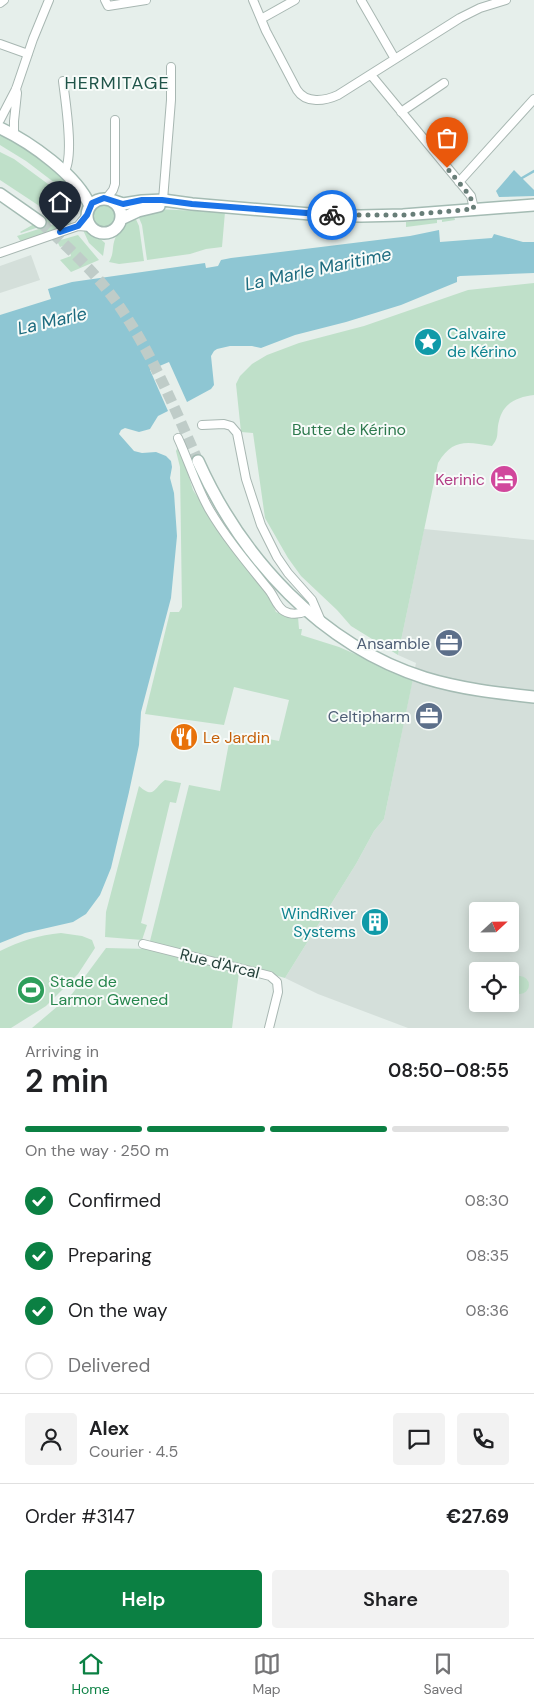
<!DOCTYPE html>
<meta charset="utf-8">
<style>
:root{--surface:#fff;--page:#f2f2f2;--text:#202124;--muted:#757577;--line:#e0e0e0;--accent:#0b8043}
body{margin:0;font-family:"DM Sans",sans-serif;background:var(--page);color:var(--text);height:100vh;display:flex;flex-direction:column;font-size:19px;white-space:nowrap}
*{box-sizing:border-box;margin:0}
p{font-size:16px;color:var(--muted)}
.icon{flex:none;width:28px;height:28px;fill:none;stroke:currentColor;stroke-width:2;stroke-linecap:round;stroke-linejoin:round}
.map{position:relative;height:1028px;overflow:hidden}
.drawer{display:flex;flex-direction:column;background:var(--surface);flex:1}
.drawer>*{flex:none}
.needle{width:32px;rotate:68deg}
.buttons{position:absolute;left:469px;top:902px;display:grid;gap:10px}
.buttons a{display:grid;place-items:center;width:50px;height:50px;border-radius:5px;background:var(--surface);box-shadow:0 2px 12px #0003;font-size:25px}
.pin{position:absolute;display:grid;place-items:center;width:42px;height:42px;color:#fff;margin:-51px -21px;border-radius:50% 50% 50% 0;rotate:-45deg;box-shadow:0 0 5px #0007}
.pin .icon{rotate:45deg}
.courier{position:absolute;display:grid;place-items:center;width:50px;height:50px;margin:-25px;border:4px solid #1a73e8;border-radius:50%;background:#fff;color:#222;box-shadow:0 1px 6px #0007}
.head em{font-style:normal;font-weight:600}
.head div{display:flex;flex-direction:column-reverse}
.head{display:flex;align-items:center;justify-content:space-between;height:85px;padding:0 25px}
h1{font-size:32px;font-weight:600;line-height:38px}
.bar{display:grid;grid-template-columns:repeat(4,1fr);gap:8px 5px;align-content:center;height:60px;padding:0 25px}
.bar i{height:6px;border-radius:4px;background:var(--line)}
.bar .selected{background:var(--accent)}
.bar p{grid-column:span 4}
.line{display:flex;align-items:center;gap:12px;padding:0 25px;border-top:1px solid var(--line)}
.line div{flex:1}
.round{display:grid;place-items:center;flex:none;width:52px;height:52px;border-radius:5px;background:var(--page)}
ol{padding:0 25px;list-style:none}
li{display:flex;align-items:center;gap:15px;height:55px}
li p{margin-inline-start:auto}
li .icon{padding:5px;border-radius:50%;background:var(--accent);color:#fff;stroke-width:4}
li:last-child{color:var(--muted)}
li i{width:28px;height:28px;border:2px solid var(--line);border-radius:50%}
.cta{display:flex;gap:10px;margin-top:auto;padding:10px 25px}
.cta a{flex:1;height:58px;border-radius:5px;background:var(--accent);color:#fff;font-size:20px;font-weight:600;line-height:58px;text-align:center}
.cta a+a{background:var(--page);color:var(--text)}
.tab-bar{display:flex;justify-content:space-around;align-items:center;height:70px;border-top:1px solid var(--line);background:var(--surface);font-size:14px;color:var(--muted)}
.tab-bar a{display:grid;justify-items:center;gap:2px}
.tab-bar .selected{color:var(--accent)}
.map>svg:first-child{display:block}
</style>
<div class="map">
<svg width="534" height="1028" viewBox="0 0 534 1028">
<rect width="100%" height="100%" fill="#e6efeb"/>
<!-- built -->
<path fill="#d4dfda" fill-rule="evenodd" d="M 31,255 L 40,280 L 0,293 L 0,266 Z
M 424,529 L 534,540 L 534,1028 L 408,1028 L 318,994 L 285,978 L 356,864 L 374,831 L 384,819 L 416,663 L 398,655 ZM 478,911 L 510,911 L 510,944 L 478,944 ZM 478,971 L 510,971 L 510,1004 L 478,1004 Z"/>
<!-- green -->
<path fill="#bfe0c9" d="M 0,133 L 29,150 L 79,192 L 72,196 L 26,161 L 0,145 Z
M 0,152 L 14,159 L 63,195 L 59,200 L 56,199 L 47,211 L 0,180 Z
M 71,203 L 72,216 L 21,233 L 20,232 Z
M93 216a11 11 0 1 1 22 0a11 11 0 1 1-22 0Z
M 153,209 L 225,212 L 222,247 L 206,249 L 190,254 L 147,260 L 142,225 L 137,213 Z
M 134,215 L 139,226 L 144,261 L 119,264 L 109,262 C 114,253 112,250 114,242 C 116,232 127,221 134,215 Z
M 454,216 L 455,220 L 442,222 L 442,220 L 437,220 L 437,223 L 406,227 L 406,222 Z
M 70,219 L 71,224 L 21,242 L 17,236 Z
M 83,230 L 95,234 L 105,243 L 103,256 L 89,243 Z
M 78,235 L 99,260 L 71,272 L 60,260 L 71,256 L 68,244 L 60,247 L 57,241 Z
M 534,283 L 534,395 C 517,397 503,403 499,421 C 496,432 500,437 492,446 C 467,442 453,438 438,463 L 398,655 L 351,626 L 337,610 L 301,576 L 288,558 L 265,518 L 253,433 L 241,432 L 236,384 L 240,376 L 252,364 L 267,355 L 299,343 L 364,326 L 468,290 Z
M 178,447 L 184,461 L 193,490 L 219,530 L 268,594 L 276,612 L 292,618 L 298,617 L 299,629 L 302,629 L 301,635 L 339,647 L 413,679 L 384,819 L 374,831 L 356,864 L 285,978 L 243,966 L 239,972 L 232,1028 L 32,1028 L 72,994 L 106,948 L 148,949 L 189,785 L 220,791 L 231,732 L 279,741 L 289,700 L 234,687 L 224,725 L 145,714 L 170,612 L 179,612 L 182,607 L 180,467 L 176,451 Z
M 165,780 L 181,783 L 176,803 L 170,802 L 141,923 L 147,925 L 142,940 L 105,937 L 106,912 L 139,786 C 155,800 154,787 165,780 Z
M 61,933 L 82,936 L 92,940 L 95,948 L 78,974 L 46,1006 L 11,1028 L 0,1028 L 0,951 C 20,941 39,935 61,933 Z
M511 985a9 9 0 1 1 18 0a9 9 0 1 1-18 0Z"/>
<!-- water -->
<path fill="#8ec6d3" d="M 514,170 L 534,190 L 534,196 L 499,197 L 496,191 Z
M 439,230 L 440,242 L 492,238 L 494,234 L 523,242 L 534,242 L 534,273 L 460,276 L 457,277 L 457,282 L 401,305 L 346,322 L 295,335 L 261,348 L 252,346 L 230,346 L 217,349 L 214,351 L 211,356 L 214,385 L 211,389 L 187,402 L 169,362 L 150,370 L 168,411 L 158,416 L 150,429 L 139,432 L 125,428 L 121,430 L 119,434 L 134,451 L 142,453 L 156,452 L 166,456 L 171,461 L 172,467 L 170,478 L 174,493 L 177,536 L 171,598 L 141,712 L 139,745 L 129,792 L 111,868 L 100,895 L 86,914 L 73,922 L 25,933 L 0,943 L 0,303 L 72,282 L 205,263 L 206,268 L 218,266 L 221,260 L 231,258 L 410,236 Z"/>
<!-- pier -->
<path fill="#e6efeb" d="M 47,286 L 51,299 L 0,315 L 0,300 Z"/>
<g fill="none" stroke-linecap="round" stroke-linejoin="round">
<!-- stream -->
<path stroke="#8ec6d3" stroke-width="2.5" d="M 522,178 L 534,171"/>
<!-- secondary-tunnel -->
<path stroke="#bfccc8" stroke-width="11" stroke-dasharray="11 5.5" stroke-linecap="butt" d="M 40,222 C 73,251 106,283 129,321 C 157,365 177,414 198,461"/>
<defs>
<path id="minor" d="M 105,0 L 108,6 L 146,0
M 253,0 L 266,31 L 297,90 C 306,104 325,101 338,95 L 460,18 L 480,8 L 506,0
M 361,0 L 395,59
M 0,3 L 4,0
M 261,19 L 295,0
M 0,44 L 28,54
M 371,75 L 471,196 L 474,209
M 63,81 C 65,99 75,158 64,172
M 401,112 L 444,83
M 0,120 L 16,89 L 33,39 L 49,0
M 14,135 L 14,121 L 17,93 L 16,89
M 459,182 L 534,99
M 106,199 L 113,190 L 115,184 L 115,120
M 163,200 L 171,100 L 171,67
M 78,226 L 87,215
M 0,253 L 78,226 L 91,227
M 202,425 L 224,424 L 231,426 L 237,433 L 246,479 L 261,525 L 277,557 L 288,573 L 312,600 L 321,621
M 178,438 C 189,462 196,486 209,509 C 226,538 248,564 269,590 C 274,596 277,607 284,611 C 291,615 300,614 307,611
M 143,944 L 270,976 L 277,982 L 278,992 L 269,1028"/>
<path id="secondary" d="M 0,128 C 30,142 77,175 90,206
M 0,194 L 40,222
M87 216a17 17 0 1 1 34 0a17 17 0 1 1-34 0Z
M 111,200 L 123,204 L 142,201 L 163,200 L 192,204 L 322,215 L 361,216 L 403,215 L 534,205
M 121,219 L 138,211 L 159,206
M 198,461 C 242,559 321,645 425,678 C 461,689 497,693 534,697"/>
</defs>
<!-- minor casing -->
<use href="#minor" stroke="#a8b7b2" stroke-width="10"/>
<!-- secondary casing -->
<use href="#secondary" stroke="#a4bbb3" stroke-width="14"/>
<!-- minor -->
<use href="#minor" stroke="#fff" stroke-width="8"/>
<!-- secondary -->
<use href="#secondary" stroke="#fff" stroke-width="11"/>
</g>
<g fill="none" stroke-linecap="round" stroke-linejoin="round">
<!-- done -->
<path stroke="#687e78" stroke-width="5" stroke-dasharray="0 9" d="M 332,215 L 404,215 L 474,209 L 470,196 L 447,168"/>
<!-- route -->
<path stroke="#1a73e8" stroke-width="6" d="M 60,232 L 78,226 L 87,215 L 92,203 L 104,198 L 123,204 L 142,200 L 162,200 L 192,204 L 332,215"/>
</g>
<!-- icons -->
<defs>
<symbol id="sight-disc" viewBox="-11 -11 22 22"><circle r="9.5" fill="#0f9aa8" stroke="#f7fbf9"/><path d="M0-6L1.8-2.2L6-1.7L2.9 1.2L3.7 5.4L0 3.3L-3.7 5.4L-2.9 1.2L-6-1.7L-1.8-2.2Z" fill="#fff"/></symbol>
<symbol id="hotel-disc" viewBox="-11 -11 22 22"><circle r="9.5" fill="#d1479c" stroke="#f7fbf9"/><path d="M-6-4.5h1.5V1H6V5H4.5V3h-9V5H-6ZM-4 0a1.8 1.8 0 1 1 3.6 0ZM.5 0V-2.5h3Q6-2.5 6 0Z" fill="#fff"/></symbol>
<symbol id="office-disc" viewBox="-11 -11 22 22"><circle r="9.5" fill="#5c6f8a" stroke="#f7fbf9"/><path d="M-6-3h4V-5.5h4V-3h4V5H-6ZM-1-4.5V-3h2v-1.5ZM-6 0V1H6V0Z" fill="#fff"/></symbol>
<symbol id="restaurant-disc" viewBox="-11 -11 22 22"><circle r="9.5" fill="#e8710a" stroke="#f7fbf9"/><path d="M-5-6h1v4h1v-4h1v4h1v-4h1v5L-1.5 .5V6h-2V.5L-5-1ZM5-6V6H3V1.5H1.5Q1.5-4 5-6Z" fill="#fff"/></symbol>
<symbol id="building-disc" viewBox="-11 -11 22 22"><circle r="9.5" fill="#0f9aa8" stroke="#f7fbf9"/><path d="M-4-6H4V6H1V3H-1V6H-4ZM-2.5-4.3h1.7v1.8h-1.7ZM.8-4.3h1.7v1.8H.8ZM-2.5-1h1.7V.8h-1.7ZM.8-1h1.7V.8H.8Z" fill="#fff"/></symbol>
<symbol id="stadium-disc" viewBox="-11 -11 22 22"><circle r="9.5" fill="#2e9e5b" stroke="#f7fbf9"/><path d="M0-5a6.5 5 0 1 0 0 10a6.5 5 0 1 0 0-10ZM-3.5-1.8h7v3.6h-7Z" fill="#fff"/></symbol>
</defs>
<g fill-rule="evenodd">
<use href="#sight-disc" x="412" y="326" width="32" height="32"/>
<use href="#hotel-disc" x="488" y="463" width="32" height="32"/>
<use href="#office-disc" x="433" y="627" width="32" height="32"/>
<use href="#office-disc" x="413" y="700" width="32" height="32"/>
<use href="#restaurant-disc" x="168" y="721" width="32" height="32"/>
<use href="#building-disc" x="359" y="906" width="32" height="32"/>
<use href="#stadium-disc" x="15" y="974" width="32" height="32"/>
</g>
<g text-anchor="middle" stroke-width="4" stroke-linejoin="round" paint-order="stroke">
<!-- culture labels -->
<g font-size="16" fill="#0d838f" stroke="#f7fbf9" text-anchor="start">
<text x="447" y="339">Calvaire<tspan x="447" dy="18">de Kérino</tspan></text>
<text x="356" y="919" text-anchor="end">WindRiver<tspan x="356" dy="18">Systems</tspan></text>
</g>
<!-- park labels -->
<g font-size="16" fill="#2d794d" stroke="#f7fbf9">
<text x="349" y="435">Butte de Kérino</text>
</g>
<!-- hotel labels -->
<g font-size="16" fill="#b23c85" stroke="#f7fbf9" text-anchor="end">
<text x="485" y="485">Kerinic</text>
</g>
<!-- service labels -->
<g font-size="16" fill="#4e5e75" stroke="#f7fbf9" text-anchor="end">
<text x="430" y="649">Ansamble</text>
<text x="410" y="722">Celtipharm</text>
</g>
<!-- food labels -->
<g font-size="16" fill="#c56008" stroke="#f7fbf9" text-anchor="start">
<text x="203" y="743">Le Jardin</text>
</g>
<!-- street labels -->
<g font-size="16" fill="#24413a" stroke="#f7fbf9">
<text transform="translate(220 963) rotate(14)" y="6">Rue d'Arcal</text>
</g>
<!-- leisure labels -->
<g font-size="16" fill="#27864d" stroke="#f7fbf9" text-anchor="start">
<text x="50" y="987">Stade de<tspan x="50" dy="18">Larmor Gwened</tspan></text>
</g>
<!-- neighbourhood labels -->
<g font-size="18" letter-spacing="1" fill="#1f5449" stroke="#f7fbf9">
<text x="117" y="89">HERMITAGE</text>
</g>
<!-- water labels -->
<g font-size="18" font-style="italic" fill="#1c6b7f" stroke="#f7fbf9">
<text transform="translate(318 269) rotate(-12)" y="6">La Marle Maritime</text>
<text transform="translate(52 321) rotate(-13)" y="6">La Marle</text>
</g>
</g>
</svg>
<div class="buttons">
<a><svg class="needle" viewBox="-14 -14 28 28"><path d="M0-13l5 13h-10z" fill="#e53935"/><path d="M0 13l5-13h-10z" fill="#757577"/></svg></a>
<a><svg class="icon" aria-label="locate" viewBox="0 0 24 24"><circle cx="12" cy="12" r="6"/><path d="M12 2v4M12 18v4M2 12h4M18 12h4"/></svg></a>
</div>
<div class="pin" style="left:447px;top:168px;background:#ea580c"><svg class="icon" aria-label="bag" viewBox="0 0 24 24"><path d="M5 8h14l-1 12H6zM9 8a3 3 0 0 1 6 0"/></svg></div>
<div class="pin" style="left:60px;top:232px;background:#1f2937"><svg class="icon" aria-label="home" viewBox="0 0 24 24"><path d="M3 11l9-7 9 7M6 9v11h12V9"/></svg></div>
<div class="courier" style="left:332px;top:215px"><svg class="icon" aria-label="bike" viewBox="0 0 24 24"><circle cx="6" cy="16" r="4"/><circle cx="18" cy="16" r="4"/><path d="M6 16l4-8h5l3 8M10 8l3 8H6M13 5h3"/></svg></div>
</div>
<section class="drawer">
<div class="head"><div><h1>2 min</h1><p>Arriving in</p></div><em>08:50–08:55</em></div>
<div class="bar"><i class="selected"></i><i class="selected"></i><i class="selected"></i><i></i><p>On the way · 250 m</p></div>
<ol>
<li><svg class="icon" aria-label="check" viewBox="0 0 24 24"><path d="M5 12l5 5 9-10"/></svg>Confirmed<p>08:30</p></li>
<li><svg class="icon" aria-label="check" viewBox="0 0 24 24"><path d="M5 12l5 5 9-10"/></svg>Preparing<p>08:35</p></li>
<li><svg class="icon" aria-label="check" viewBox="0 0 24 24"><path d="M5 12l5 5 9-10"/></svg>On the way<p>08:36</p></li>
<li><i></i>Delivered</li>
</ol>
<div class="line" style="height:90px"><a class="round"><svg class="icon" aria-label="person" viewBox="0 0 24 24"><circle cx="12" cy="8" r="4"/><path d="M4 21q1-7 8-7t8 7"/></svg></a><div><b>Alex</b><p>Courier · 4.5</p></div><a class="round"><svg class="icon" aria-label="chat" viewBox="0 0 24 24"><path d="M4 5h16v11H9l-5 4z"/></svg></a><a class="round"><svg class="icon" aria-label="phone" viewBox="0 0 24 24"><path d="M5 4h4l2 5-3 2q2 4 5 5l2-3 5 2v4C11 20 4 13 5 4z"/></svg></a></div>
<div class="line" style="height:65px"><div>Order #3147</div><b>€27.69</b></div>
<div class="cta"><a>Help</a><a>Share</a></div>
</section>
<nav class="tab-bar">
<a class="selected"><svg class="icon" aria-label="home" viewBox="0 0 24 24"><path d="M3 11l9-7 9 7M6 9v11h12V9"/></svg>Home</a>
<a><svg class="icon" aria-label="map" viewBox="0 0 24 24"><path d="M3 6l6-2 6 2 6-2v14l-6 2-6-2-6 2zM9 4v14M15 6v14"/></svg>Map</a>
<a><svg class="icon" aria-label="saved" viewBox="0 0 24 24"><path d="M7 4h10v16l-5-4-5 4z"/></svg>Saved</a>
</nav>
